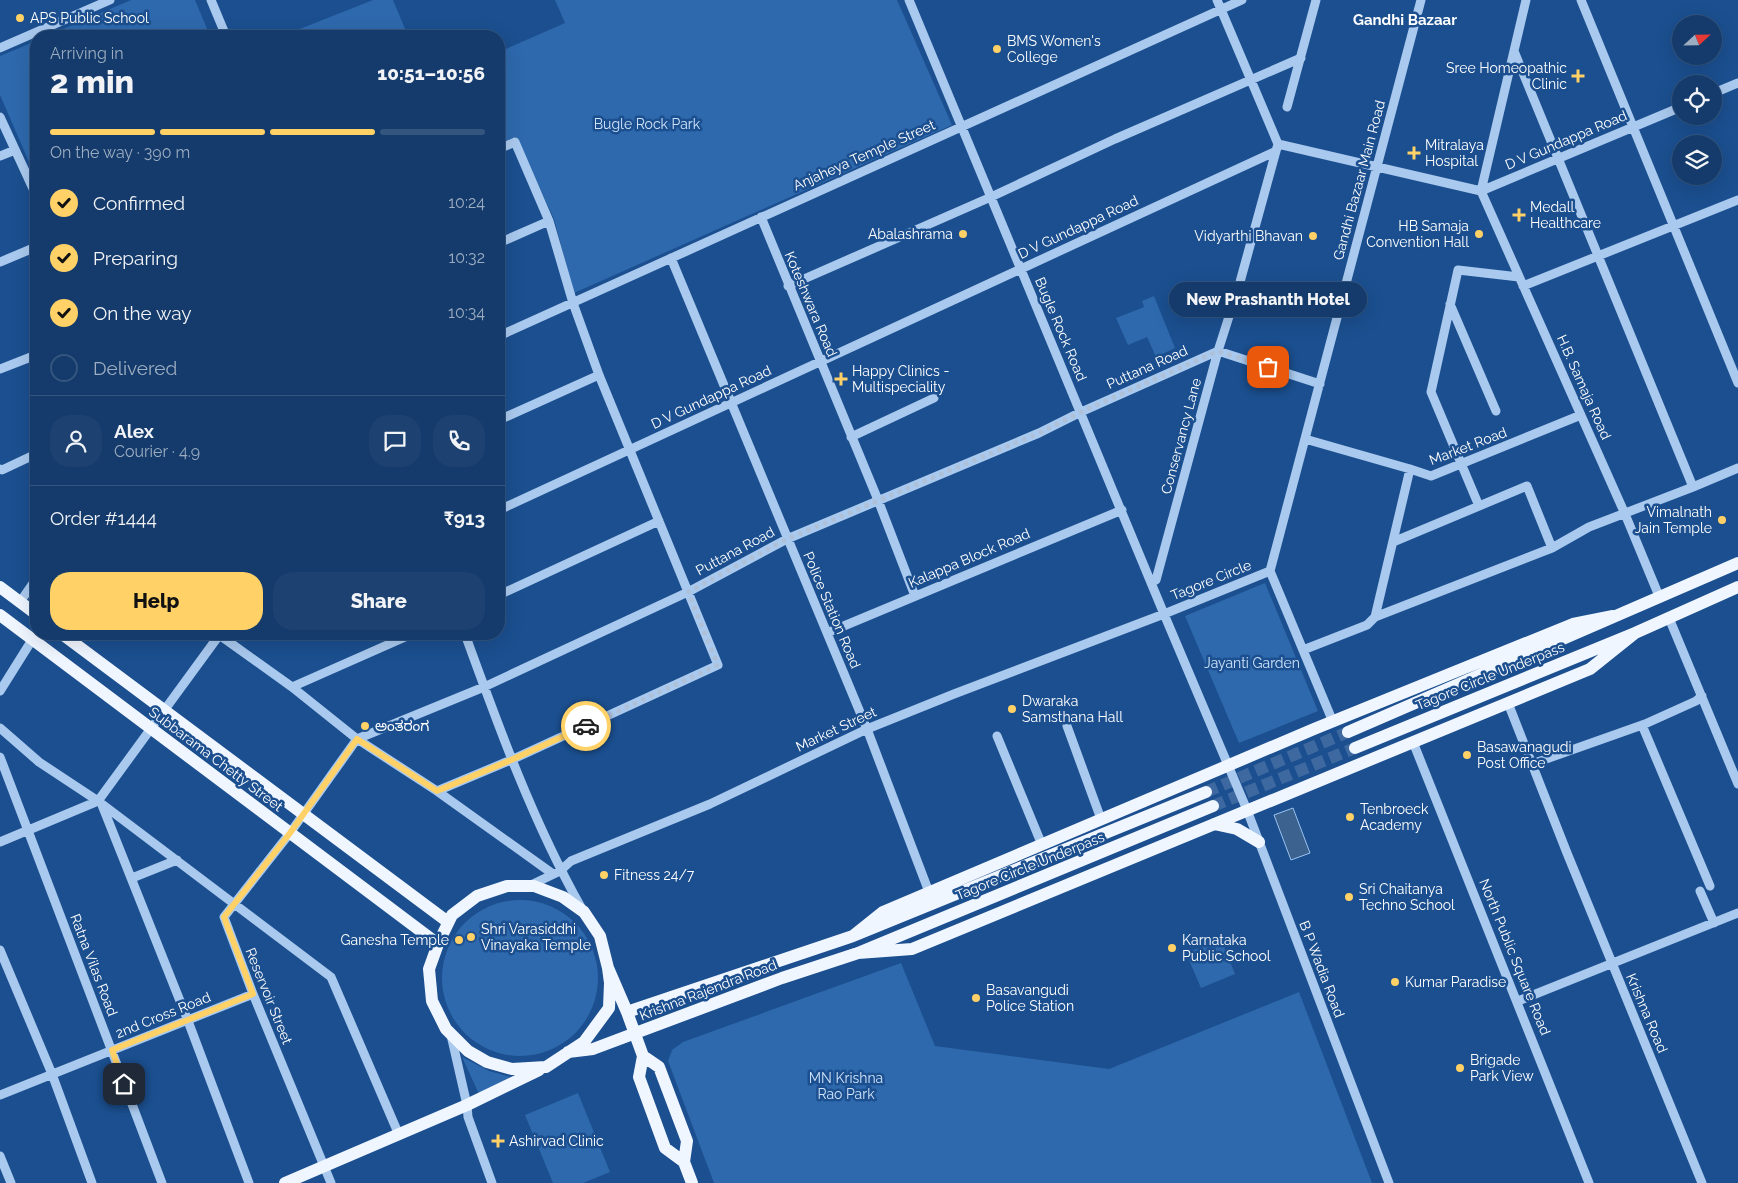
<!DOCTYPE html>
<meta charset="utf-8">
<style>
:root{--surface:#143b6b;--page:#1d4271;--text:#f1f3f6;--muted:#9dadc1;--line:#33557e;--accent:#ffd166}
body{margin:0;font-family:Raleway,"Noto Sans Kannada",sans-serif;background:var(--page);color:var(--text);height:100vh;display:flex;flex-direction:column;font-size:19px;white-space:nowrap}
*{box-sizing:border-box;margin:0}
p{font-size:16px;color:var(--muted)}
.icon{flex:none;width:28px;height:28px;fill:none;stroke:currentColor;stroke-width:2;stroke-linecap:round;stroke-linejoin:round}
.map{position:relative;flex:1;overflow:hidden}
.details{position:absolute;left:30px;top:30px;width:475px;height:610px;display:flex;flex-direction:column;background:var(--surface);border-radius:20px;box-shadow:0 5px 20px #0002,0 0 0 1px var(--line)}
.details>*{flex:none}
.needle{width:32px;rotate:68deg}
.controls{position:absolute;left:1672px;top:15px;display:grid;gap:10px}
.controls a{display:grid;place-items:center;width:50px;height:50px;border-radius:50%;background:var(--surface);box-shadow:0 5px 20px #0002,0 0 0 1px var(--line);font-size:25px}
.pin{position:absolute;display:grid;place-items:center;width:42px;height:42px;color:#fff;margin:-21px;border-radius:10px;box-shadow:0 2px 8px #0006}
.courier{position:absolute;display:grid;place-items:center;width:50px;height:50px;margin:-25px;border:4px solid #ffd166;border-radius:50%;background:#fff;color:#222;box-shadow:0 1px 6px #0007}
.bubble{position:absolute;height:35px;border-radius:18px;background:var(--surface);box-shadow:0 5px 20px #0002,0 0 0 1px var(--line);font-size:16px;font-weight:800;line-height:35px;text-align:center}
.headline em{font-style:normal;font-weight:800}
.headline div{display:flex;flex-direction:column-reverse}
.headline{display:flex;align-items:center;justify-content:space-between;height:85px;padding:0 20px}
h1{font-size:32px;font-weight:800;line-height:38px}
.bar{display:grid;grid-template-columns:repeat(4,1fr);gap:8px 5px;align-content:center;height:60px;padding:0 20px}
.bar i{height:6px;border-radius:4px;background:var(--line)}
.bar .on{background:var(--accent)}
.bar p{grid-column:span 4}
.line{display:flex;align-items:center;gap:12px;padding:0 20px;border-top:1px solid var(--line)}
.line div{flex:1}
.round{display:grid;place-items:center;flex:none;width:52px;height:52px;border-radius:20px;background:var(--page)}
ol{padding:0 20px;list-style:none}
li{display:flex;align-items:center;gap:15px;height:55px}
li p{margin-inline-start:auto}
li .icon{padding:5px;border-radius:50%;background:var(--accent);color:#111;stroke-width:4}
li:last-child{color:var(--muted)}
li i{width:28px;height:28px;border:2px solid var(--line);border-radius:50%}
.button{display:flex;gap:10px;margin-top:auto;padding:10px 20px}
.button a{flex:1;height:58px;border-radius:20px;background:var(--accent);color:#111;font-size:20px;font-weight:800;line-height:58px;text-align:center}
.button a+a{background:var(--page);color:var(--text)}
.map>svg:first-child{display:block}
</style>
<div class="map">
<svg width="1738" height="1183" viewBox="0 0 1738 1183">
<rect width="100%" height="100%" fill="#1b4f8f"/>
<!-- green -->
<path fill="#2e69ad" d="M 131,0 L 195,0 L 210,36 L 47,36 Z
M 373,0 L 393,0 L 408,36 L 282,36 Z
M 555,0 L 897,0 L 952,125 L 574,293 L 554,219 L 516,137 L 499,144 L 499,52 L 565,23 Z
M 36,41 L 36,178 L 0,95 L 0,56 Z
M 1154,296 L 1175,348 L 1156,357 L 1147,337 L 1128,345 L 1116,318 L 1144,307 L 1142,301 Z
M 1265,583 L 1318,711 L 1239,743 L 1185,616 Z
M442 978a78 78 0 1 1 156 0a78 78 0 1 1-156 0Z
M 1221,939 L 1235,974 L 1201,988 L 1186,953 Z
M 901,963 L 935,1046 L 1109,1069 L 1299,992 L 1372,1183 L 714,1183 L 668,1061 L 672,1050 L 683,1042 Z
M 462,1057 L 489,1071 L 511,1077 L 479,1094 Z
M 578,1093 L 610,1172 L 583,1183 L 553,1183 L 525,1115 Z"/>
<!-- water -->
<path fill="#3c6290" stroke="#9cc4f0" d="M 1293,808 L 1310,853 L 1291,860 L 1274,815 Z"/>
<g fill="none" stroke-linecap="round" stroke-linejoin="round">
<!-- major-tunnel -->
<path stroke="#3d69a0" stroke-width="12" stroke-dasharray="12 6" stroke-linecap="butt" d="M 1206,792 L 1348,732
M 1213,806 L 1355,748"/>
<!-- minor -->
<path stroke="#a9c9ee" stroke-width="9" d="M 211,0 L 226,36
M 909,0 L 1164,614 L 1247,810 L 1389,1183
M 1217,0 L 1278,144
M 1581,0 L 1738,383
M 0,48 L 110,0
M 1514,51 L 1693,487
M 1714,93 L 1738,83
M 1287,107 L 1316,0
M 0,117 L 36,195
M 1278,144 L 1481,191 L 1681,107
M 0,156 L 15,150
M 1481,191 L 1625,514 L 1659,596
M 1481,191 L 1526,0
M 761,217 L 878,500 L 915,596
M 499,243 L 549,221
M 671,258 L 867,729 L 929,892
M 0,262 L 36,247
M 788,286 L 991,197 L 1115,139 L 1301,58
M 1523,286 L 1738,200
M 1450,304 L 1496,411
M 499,336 L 1242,0
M 0,369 L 36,355
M 499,420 L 599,375
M 851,437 L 934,398
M 1305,439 L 1410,469 L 1431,476 L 1581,415
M 0,469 L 2,470 L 36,454
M 1479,506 L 1431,392 L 1458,270 L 1519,277
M 499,510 L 1274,152 L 1276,151 L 1278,144
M 1393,542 L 1527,486 L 1552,548
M 1270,571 L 1421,0
M 1270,571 L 1333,722
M 1151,583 L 1156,580 L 1218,351 L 1240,282 L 1276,151
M 499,595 L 659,521
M 20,602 L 36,579
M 1375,617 L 1410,469
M 1669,618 L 1738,784
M 827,633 L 1122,510
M 218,634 L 292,687 L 357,739 L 437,791 L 553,874
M 465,634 C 499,728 533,822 582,909
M 1303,650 L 1367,625 L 1375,617 L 1552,548 L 1589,527 L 1693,487 L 1738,468
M 292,687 L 412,634
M 0,691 L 32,640
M 1508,703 L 1567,853 L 1702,1183
M 1642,725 L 1710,886
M 1067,726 L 1101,819
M 0,728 L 39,762 L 98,801 L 331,977 L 399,1135
M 997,736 L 1042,845
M 1413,742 L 1589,1183
M 0,757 L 162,1183
M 1532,764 L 1645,724 L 1696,701 L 1702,696
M 437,791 L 511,760 L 718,665 L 599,375 L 573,303 L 549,221 L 515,142 L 499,149
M 102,805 L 188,1021 L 249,1183
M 0,842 L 98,801 L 220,634
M 132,878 L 177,860
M 529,886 L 560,871 L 571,861 L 710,804 L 867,729 L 954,694 L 1164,614 L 1270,571
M 1700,891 L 1714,923
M 0,950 L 52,1074 L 92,1183
M 1518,1001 L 1738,913
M 451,1035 L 467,1105 L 468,1117 L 492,1183
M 0,1095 L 253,994
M 0,1156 L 11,1183
M 331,1183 L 253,994 L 224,917 L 290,833 L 357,739 L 484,687 L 688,592 L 787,539 L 1039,433 L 1081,412 L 1218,351 L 1320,384"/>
<!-- major -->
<path stroke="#f0f6ff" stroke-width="12" d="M 0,587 L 36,614
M 0,615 L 438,944
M 62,634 L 448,922
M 1348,732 L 1738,563
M 1355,748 L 1635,633 L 1738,587
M 1214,824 L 1237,829 L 1259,842
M 507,886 L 534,886 L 563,897 L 584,912 L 600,936 L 608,968 L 610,983 L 609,1008 L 584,1042 L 546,1067 L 512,1069 L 487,1062 L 468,1051 L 446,1029 L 432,1001 L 429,969 L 438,944 L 452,915 L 477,896 Z
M 853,936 L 883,912 L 1314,729 L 1573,624 L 1613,616
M 858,953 L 912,949 L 1590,669 L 1635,633
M 608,968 L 627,1012 L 853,936 L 1206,792
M 627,1012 L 643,1056 L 639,1077 L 665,1148 L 684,1162
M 568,1052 L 593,1049 L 782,978 L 858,953 L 1213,806
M 643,1056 L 659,1067 L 687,1141 L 684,1162 L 692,1183
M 285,1183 L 467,1105 L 539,1070"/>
</g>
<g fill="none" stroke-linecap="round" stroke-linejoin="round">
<!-- done -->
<path stroke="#afc1d8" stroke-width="5" stroke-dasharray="0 9" d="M 586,726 L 718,665 L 688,592 L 787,539 L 1039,433 L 1081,412 L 1218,351 L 1268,367"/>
<!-- route -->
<path stroke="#ffd166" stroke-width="6" d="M 124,1084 L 112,1050 L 253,994 L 224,917 L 290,833 L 357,739 L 437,791 L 511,760 L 586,726"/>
</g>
<!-- markers -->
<g fill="#ffd166" stroke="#1b4f8f" stroke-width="2">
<circle cx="20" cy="18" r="5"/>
<circle cx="997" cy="49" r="5"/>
<path d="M1575.5 68.5h5v5h5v5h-5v5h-5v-5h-5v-5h5z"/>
<path d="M1411.5 145.5h5v5h5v5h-5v5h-5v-5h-5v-5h5z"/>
<path d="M1516.5 207.5h5v5h5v5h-5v5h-5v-5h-5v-5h5z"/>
<circle cx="963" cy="234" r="5"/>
<circle cx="1479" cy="234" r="5"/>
<circle cx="1313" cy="236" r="5"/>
<path d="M838.5 371.5h5v5h5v5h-5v5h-5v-5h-5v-5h5z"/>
<circle cx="1722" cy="520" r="5"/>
<circle cx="1012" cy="709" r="5"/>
<circle cx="365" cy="726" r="5"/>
<circle cx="1467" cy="755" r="5"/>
<circle cx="1350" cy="817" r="5"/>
<circle cx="604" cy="875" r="5"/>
<circle cx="1349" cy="897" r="5"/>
<circle cx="471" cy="937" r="5"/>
<circle cx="459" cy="940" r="5"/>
<circle cx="1172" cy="948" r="5"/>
<circle cx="1395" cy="982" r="5"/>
<circle cx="976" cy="998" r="5"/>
<circle cx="1460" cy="1068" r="5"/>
<path d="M495.5 1133.5h5v5h5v5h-5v5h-5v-5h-5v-5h5z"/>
</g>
<g text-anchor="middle" stroke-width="5" stroke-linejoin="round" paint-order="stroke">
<!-- poi labels -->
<g font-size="14" fill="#fff" stroke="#1b4f8f" text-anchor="start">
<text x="30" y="23">APS Public School</text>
<text x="1007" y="46">BMS Women's<tspan x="1007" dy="16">College</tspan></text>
<text x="1567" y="73" text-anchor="end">Sree Homeopathic<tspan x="1567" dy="16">Clinic</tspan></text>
<text x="1425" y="150">Mitralaya<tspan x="1425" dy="16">Hospital</tspan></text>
<text x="1530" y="212">Medall<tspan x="1530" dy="16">Healthcare</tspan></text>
<text x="1469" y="231" text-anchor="end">HB Samaja<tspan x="1469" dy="16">Convention Hall</tspan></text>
<text x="953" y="239" text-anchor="end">Abalashrama</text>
<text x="1303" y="241" text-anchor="end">Vidyarthi Bhavan</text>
<text x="852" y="376">Happy Clinics -<tspan x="852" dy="16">Multispeciality</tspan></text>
<text x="1712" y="517" text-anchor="end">Vimalnath<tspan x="1712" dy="16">Jain Temple</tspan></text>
<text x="1022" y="706">Dwaraka<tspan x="1022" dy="16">Samsthana Hall</tspan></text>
<text x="375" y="731">ಅಂತರಂಗ</text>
<text x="1477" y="752">Basawanagudi<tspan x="1477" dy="16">Post Office</tspan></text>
<text x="1360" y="814">Tenbroeck<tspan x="1360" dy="16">Academy</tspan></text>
<text x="614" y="880">Fitness 24/7</text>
<text x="1359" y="894">Sri Chaitanya<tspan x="1359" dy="16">Techno School</tspan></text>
<text x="481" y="934">Shri Varasiddhi<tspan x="481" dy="16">Vinayaka Temple</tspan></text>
<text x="449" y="945" text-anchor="end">Ganesha Temple</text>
<text x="1182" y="945">Karnataka<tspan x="1182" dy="16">Public School</tspan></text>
<text x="1405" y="987">Kumar Paradise</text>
<text x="986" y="995">Basavangudi<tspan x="986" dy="16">Police Station</tspan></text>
<text x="1470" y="1065">Brigade<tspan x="1470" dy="16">Park View</tspan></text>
<text x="509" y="1146">Ashirvad Clinic</text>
</g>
<!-- park labels -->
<g font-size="14" fill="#cfe3fa" stroke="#1b4f8f">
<text x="647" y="129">Bugle Rock Park</text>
<text x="1252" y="668">Jayanti Garden</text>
<text x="846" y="1083">MN Krishna<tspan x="846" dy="16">Rao Park</tspan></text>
</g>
<!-- street labels -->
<g font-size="14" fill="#fff" stroke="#1b4f8f">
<text transform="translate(1566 140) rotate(-23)" y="5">D V Gundappa Road</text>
<text transform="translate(864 155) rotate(-24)" y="5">Anjaheya Temple Street</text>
<text transform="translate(1359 180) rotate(-75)" y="5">Gandhi Bazaar Main Road</text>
<text transform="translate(1078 227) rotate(-25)" y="5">D V Gundappa Road</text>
<text transform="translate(811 304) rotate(67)" y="5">Koteshwara Road</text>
<text transform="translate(1061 329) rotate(67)" y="5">Bugle Rock Road</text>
<text transform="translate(1147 367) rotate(-24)" y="5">Puttana Road</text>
<text transform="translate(1584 387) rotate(66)" y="5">H.B. Samaja Road</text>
<text transform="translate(711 397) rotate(-25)" y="5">D V Gundappa Road</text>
<text transform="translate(1181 436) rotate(-75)" y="5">Conservancy Lane</text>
<text transform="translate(1468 446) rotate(-21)" y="5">Market Road</text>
<text transform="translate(735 551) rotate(-28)" y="5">Puttana Road</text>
<text transform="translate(969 558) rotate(-23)" y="5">Kalappa Block Road</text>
<text transform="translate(1211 580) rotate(-22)" y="5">Tagore Circle</text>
<text transform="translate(832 610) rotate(67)" y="5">Police Station Road</text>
<text transform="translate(1490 676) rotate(-22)" y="5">Tagore Circle Underpass</text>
<text transform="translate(836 729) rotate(-25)" y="5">Market Street</text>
<text transform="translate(216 759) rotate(37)" y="5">Subbarama Chetty Street</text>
<text transform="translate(1030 866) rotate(-22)" y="5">Tagore Circle Underpass</text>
<text transform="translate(1515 957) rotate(68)" y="5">North Public Square Road</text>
<text transform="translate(94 965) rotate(69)" y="5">Ratna Vilas Road</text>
<text transform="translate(1322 969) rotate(69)" y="5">B P Wadia Road</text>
<text transform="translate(708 990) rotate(-21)" y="5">Krishna Rajendra Road</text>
<text transform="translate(269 996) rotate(68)" y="5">Reservoir Street</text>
<text transform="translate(1647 1013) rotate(67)" y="5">Krishna Road</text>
<text transform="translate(163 1015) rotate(-22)" y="5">2nd Cross Road</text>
</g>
<!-- neighbourhood labels -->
<g font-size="15" font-weight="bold" fill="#fff" stroke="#1b4f8f">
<text x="1405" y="25">Gandhi Bazaar</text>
</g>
</g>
</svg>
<div class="controls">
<a><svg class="needle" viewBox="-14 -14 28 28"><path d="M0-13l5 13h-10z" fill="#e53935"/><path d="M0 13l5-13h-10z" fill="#9dadc1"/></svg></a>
<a><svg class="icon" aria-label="locate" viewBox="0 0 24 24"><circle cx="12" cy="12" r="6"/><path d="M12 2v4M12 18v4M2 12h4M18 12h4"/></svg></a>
<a><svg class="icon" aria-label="layers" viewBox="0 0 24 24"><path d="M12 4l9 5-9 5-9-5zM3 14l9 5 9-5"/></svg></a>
</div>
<div class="pin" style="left:1268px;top:367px;background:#ea580c"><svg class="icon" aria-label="bag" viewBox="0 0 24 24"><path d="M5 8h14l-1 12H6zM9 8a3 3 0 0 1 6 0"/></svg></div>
<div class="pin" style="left:124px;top:1084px;background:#1f2937"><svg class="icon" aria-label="home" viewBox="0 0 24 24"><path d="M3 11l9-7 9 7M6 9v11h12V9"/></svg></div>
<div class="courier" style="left:586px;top:726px"><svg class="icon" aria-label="car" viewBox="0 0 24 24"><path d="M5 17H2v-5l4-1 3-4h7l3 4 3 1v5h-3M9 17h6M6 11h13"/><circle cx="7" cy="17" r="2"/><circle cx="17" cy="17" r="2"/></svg></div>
<div class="bubble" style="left:1169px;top:282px;width:198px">New Prashanth Hotel</div>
<section class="details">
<div class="headline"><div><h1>2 min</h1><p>Arriving in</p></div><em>10:51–10:56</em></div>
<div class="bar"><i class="on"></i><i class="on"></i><i class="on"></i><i></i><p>On the way · 390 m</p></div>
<ol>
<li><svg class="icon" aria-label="check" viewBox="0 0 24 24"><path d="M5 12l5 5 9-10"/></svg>Confirmed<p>10:24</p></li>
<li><svg class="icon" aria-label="check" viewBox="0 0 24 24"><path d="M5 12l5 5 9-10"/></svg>Preparing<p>10:32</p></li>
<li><svg class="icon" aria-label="check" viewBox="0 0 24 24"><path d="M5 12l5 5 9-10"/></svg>On the way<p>10:34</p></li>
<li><i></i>Delivered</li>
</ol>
<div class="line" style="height:90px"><a class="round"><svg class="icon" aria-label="person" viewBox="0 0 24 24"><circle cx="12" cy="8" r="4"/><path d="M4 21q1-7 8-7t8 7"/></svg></a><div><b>Alex</b><p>Courier · 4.9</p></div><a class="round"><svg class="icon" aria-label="chat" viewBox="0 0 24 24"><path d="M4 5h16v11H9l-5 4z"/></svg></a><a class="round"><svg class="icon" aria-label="phone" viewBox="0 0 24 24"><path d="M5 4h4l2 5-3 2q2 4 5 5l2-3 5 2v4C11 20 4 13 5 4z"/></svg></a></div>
<div class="line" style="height:65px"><div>Order #1444</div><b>₹913</b></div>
<div class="button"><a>Help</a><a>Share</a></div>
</section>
</div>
